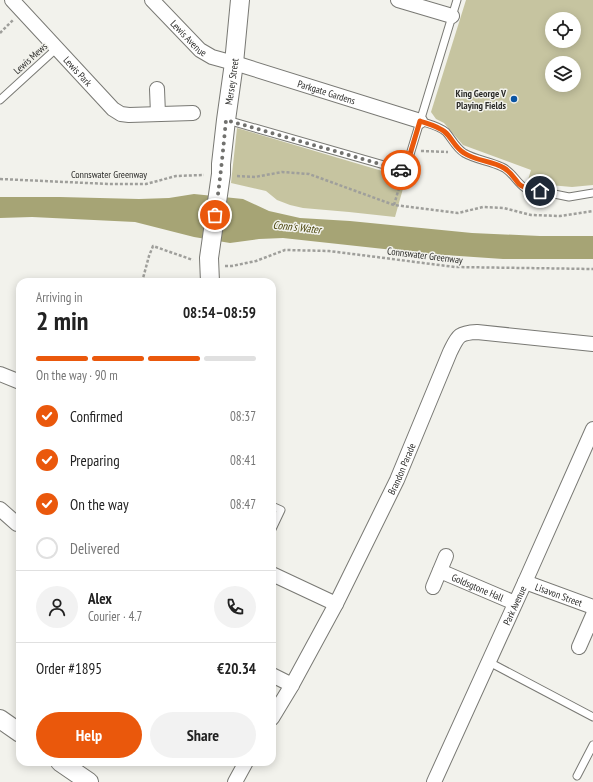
<!DOCTYPE html>
<meta charset="utf-8">
<style>
:root{--surface:#fff;--page:#f2f2f2;--text:#222;--muted:#767676;--line:#e0e0e0;--accent:#ea580c}
body{margin:0;font-family:"PT Sans Narrow",sans-serif;background:var(--page);color:var(--text);height:100vh;display:flex;flex-direction:column;font-size:15px;white-space:nowrap}
*{box-sizing:border-box;margin:0}
p{font-size:13px;color:var(--muted)}
.icon{flex:none;width:22px;height:22px;fill:none;stroke:currentColor;stroke-width:2;stroke-linecap:round;stroke-linejoin:round}
.map{position:relative;flex:1;overflow:hidden}
.panel{position:absolute;left:16px;top:278px;width:260px;height:488px;display:flex;flex-direction:column;background:var(--surface);border-radius:12px;box-shadow:0 2px 10px #0003}
.panel>*{flex:none}
.tools{position:absolute;left:545px;top:12px;display:grid;gap:8px}
.tools a{display:grid;place-items:center;width:36px;height:36px;border-radius:50%;background:var(--surface);box-shadow:0 2px 10px #0003;font-size:20px}
.pin{position:absolute;display:grid;place-items:center;width:34px;height:34px;color:#fff;margin:-17px;border:2px solid #fff;border-radius:50%;box-shadow:0 1px 4px #0007}
.courier{position:absolute;display:grid;place-items:center;width:40px;height:40px;margin:-20px;border:3px solid #ea580c;border-radius:50%;background:#fff;color:#222;box-shadow:0 1px 5px #0007}
.head em{font-style:normal;font-weight:700}
.head div{display:flex;flex-direction:column-reverse}
.head{display:flex;align-items:center;justify-content:space-between;height:68px;padding:0 20px}
h1{font-size:26px;font-weight:700;line-height:30px}
.bar{display:grid;grid-template-columns:repeat(4,1fr);gap:6px 4px;align-content:center;height:48px;padding:0 20px}
.bar i{height:5px;border-radius:3px;background:var(--line)}
.bar .on{background:var(--accent)}
.bar p{grid-column:span 4}
.line{display:flex;align-items:center;gap:10px;padding:0 20px;border-top:1px solid var(--line)}
.line div{flex:1}
.round{display:grid;place-items:center;flex:none;width:42px;height:42px;border-radius:21px;background:var(--page)}
ol{padding:0 20px;list-style:none}
li{display:flex;align-items:center;gap:12px;height:44px}
li p{margin-inline-start:auto}
li .icon{padding:4px;border-radius:50%;background:var(--accent);color:#fff;stroke-width:4}
li:last-child{color:var(--muted)}
li i{width:22px;height:22px;border:2px solid var(--line);border-radius:50%}
.cta{display:flex;gap:8px;margin-top:auto;padding:8px 20px}
.cta a{flex:1;height:46px;border-radius:24px;background:var(--accent);color:#fff;font-size:16px;font-weight:700;line-height:46px;text-align:center}
.cta a+a{background:var(--page);color:var(--text)}
.map>svg:first-child{display:block}
</style>
<div class="map">
<svg width="593" height="782" viewBox="0 0 593 782">
<rect width="100%" height="100%" fill="#f2f2ec"/>
<!-- green -->
<path fill="#c6c4a0" fill-rule="evenodd" d="M 466,0 L 593,0 L 593,185 L 572,187 L 527,183 L 531,170 L 463,145 L 444,123 L 436,119 L 431,112 ZM 552,19 L 574,19 L 574,41 L 552,41 ZM 552,63 L 574,63 L 574,85 L 552,85 Z
M 237,128 L 406,178 L 395,217 L 349,212 L 303,208 L 290,205 L 277,200 L 266,191 L 231,183 Z"/>
<!-- water -->
<path fill="#a6a475" d="M 194,194 L 243,199 L 269,211 L 300,218 L 350,221 L 472,233 L 540,236 L 593,236 L 593,259 L 503,259 L 430,254 L 283,238 L 259,239 L 230,243 L 194,237 L 135,222 L 32,217 L 0,218 L 0,197 L 60,197 L 139,199 L 169,198 Z"/>
<g fill="none" stroke-linecap="round" stroke-linejoin="round">
<defs>
<path id="service" d="M 0,100 L 57,48
M 227,120 L 405,171 L 457,0
M 420,121 C 429,124 439,126 446,132 C 452,139 456,148 464,153 C 476,160 490,161 502,167 C 512,171 516,182 525,188 L 569,197 L 593,193
M 272,506 L 281,510 L 272,529
M 489,662 L 593,717
M 577,776 L 593,745"/>
<g id="minor">
<path id="s1" d="M 12,0 L 113,109 L 121,114 L 129,115 L 193,113"/>
<path id="s2" d="M 152,0 L 200,50 L 212,57 L 241,65 L 420,121"/>
<path d="M 398,0 L 452,16"/>
<path d="M 157,89 L 158,114"/>
<path d="M 0,374 L 20,382"/>
<path d="M 0,509 L 17,524"/>
<path id="s3" d="M 440,571 L 515,603"/>
<path d="M 272,574 L 336,604"/>
<path id="s4" d="M 525,582 L 593,607"/>
<path d="M 433,587 L 446,556"/>
<path d="M 579,647 L 593,615"/>
<path d="M 272,675 L 292,685"/>
<path id="s5" d="M 272,718 L 292,685 L 336,604 L 397,480 L 450,352 C 458,336 458,333 477,332 L 593,344"/>
<path d="M 235,782 L 246,762"/>
<path id="s6" d="M 434,782 L 525,582 L 593,429"/>
</g>
<g id="tertiary">
<path id="s7" d="M 210,282 L 209,258 L 221,174 L 221,164 L 226,120 L 234,63 L 240,0"/>
<path d="M 0,719 L 20,733"/>
<path d="M 60,762 L 89,782"/>
</g>
</defs>
<!-- service casing -->
<use href="#service" stroke="#797974" stroke-width="9"/>
<!-- minor casing -->
<use href="#minor" stroke="#797974" stroke-width="16"/>
<!-- tertiary casing -->
<use href="#tertiary" stroke="#797974" stroke-width="20"/>
<!-- path -->
<path stroke="#9f9f9b" stroke-width="2.5" stroke-dasharray="3 2" stroke-linecap="butt" d="M 0,33 L 13,20
M 421,151 L 448,152
M 237,176 L 255,177 L 282,172 L 309,174 L 394,205 L 458,213 L 483,207 L 504,208 L 531,215 L 560,216 L 593,211
M 0,179 L 109,184 L 146,184 L 176,176 L 204,175
M 394,205 L 401,181
M 225,266 L 232,266 L 256,261 L 285,250 L 329,251 L 455,267 L 593,269
M 142,282 L 149,256 L 153,246 L 193,260"/>
<!-- service -->
<use href="#service" stroke="#fff" stroke-width="7"/>
<!-- minor -->
<use href="#minor" stroke="#fff" stroke-width="14"/>
<!-- tertiary -->
<use href="#tertiary" stroke="#fff" stroke-width="18"/>
</g>
<g fill="none" stroke-linecap="round" stroke-linejoin="round">
<!-- done -->
<path stroke="#71716e" stroke-width="4" stroke-dasharray="0 7.2" d="M 215,215 C 220,183 223,151 226,120 L 401,170"/>
<!-- route -->
<path stroke="#ea580c" stroke-width="5" d="M 401,170 L 405,171 L 420,121 C 429,124 438,126 445,132 C 452,138 455,148 464,153 C 476,161 492,161 504,168 C 511,172 514,178 519,184 C 524,189 533,189 540,191"/>
</g>
<!-- markers -->
<circle fill="#0954a3" stroke="#f2f2ec" stroke-width="1.5" cx="514" cy="99" r="4"/>
<g text-anchor="middle" stroke-width="3" stroke-linejoin="round" paint-order="stroke">
<!-- street labels -->
<g font-size="10" fill="#2c2c2a" stroke="#f2f2ec">
<text dy="4" stroke="none"><textPath href="#s2" startOffset="53">Lewis Avenue</textPath></text>
<text transform="translate(30 58) rotate(-42)" y="4">Lewis Mews</text>
<text dy="4" stroke="none"><textPath href="#s1" startOffset="97">Lewis Park</textPath></text>
<text dy="4" stroke="none"><textPath href="#s7" startOffset="202">Mersey Street</textPath></text>
<text dy="4" stroke="none"><textPath href="#s2" startOffset="203">Parkgate Gardens</textPath></text>
<text x="109" y="178">Connswater Greenway</text>
<text transform="translate(425 255) rotate(7)" y="4">Connswater Greenway</text>
<text dy="4" stroke="none"><textPath href="#s5" startOffset="281">Brandon Parade</textPath></text>
<text dy="4" stroke="none"><textPath href="#s3" startOffset="41">Goldsgtone Hall</textPath></text>
<text dy="4" stroke="none"><textPath href="#s4" startOffset="36">Lisavon Street</textPath></text>
<text dy="4" stroke="none"><textPath href="#s6" startOffset="194">Park Avenue</textPath></text>
</g>
<!-- poi labels -->
<g font-size="10" font-weight="bold" fill="#2c2c2a" stroke="#f2f2ec" text-anchor="end">
<text x="506" y="97">King George V<tspan x="506" dy="12">Playing Fields</tspan></text>
</g>
<!-- water labels -->
<g font-size="11" font-style="italic" fill="#4a460c" stroke="#f2f2ec">
<text transform="translate(297 227) rotate(6)" y="4">Conn's Water</text>
</g>
</g>
</svg>
<div class="tools">
<a><svg class="icon" aria-label="locate" viewBox="0 0 24 24"><circle cx="12" cy="12" r="6"/><path d="M12 2v4M12 18v4M2 12h4M18 12h4"/></svg></a>
<a><svg class="icon" aria-label="layers" viewBox="0 0 24 24"><path d="M12 4l9 5-9 5-9-5zM3 14l9 5 9-5"/></svg></a>
</div>
<div class="pin" style="left:215px;top:215px;background:#ea580c"><svg class="icon" aria-label="bag" viewBox="0 0 24 24"><path d="M5 8h14l-1 12H6zM9 8a3 3 0 0 1 6 0"/></svg></div>
<div class="pin" style="left:540px;top:191px;background:#1f2937"><svg class="icon" aria-label="home" viewBox="0 0 24 24"><path d="M3 11l9-7 9 7M6 9v11h12V9"/></svg></div>
<div class="courier" style="left:401px;top:170px"><svg class="icon" aria-label="car" viewBox="0 0 24 24"><path d="M5 17H2v-5l4-1 3-4h7l3 4 3 1v5h-3M9 17h6M6 11h13"/><circle cx="7" cy="17" r="2"/><circle cx="17" cy="17" r="2"/></svg></div>
<section class="panel">
<div class="head"><div><h1>2 min</h1><p>Arriving in</p></div><em>08:54–08:59</em></div>
<div class="bar"><i class="on"></i><i class="on"></i><i class="on"></i><i></i><p>On the way · 90 m</p></div>
<ol>
<li><svg class="icon" aria-label="check" viewBox="0 0 24 24"><path d="M5 12l5 5 9-10"/></svg>Confirmed<p>08:37</p></li>
<li><svg class="icon" aria-label="check" viewBox="0 0 24 24"><path d="M5 12l5 5 9-10"/></svg>Preparing<p>08:41</p></li>
<li><svg class="icon" aria-label="check" viewBox="0 0 24 24"><path d="M5 12l5 5 9-10"/></svg>On the way<p>08:47</p></li>
<li><i></i>Delivered</li>
</ol>
<div class="line" style="height:72px"><a class="round"><svg class="icon" aria-label="person" viewBox="0 0 24 24"><circle cx="12" cy="8" r="4"/><path d="M4 21q1-7 8-7t8 7"/></svg></a><div><b>Alex</b><p>Courier · 4.7</p></div><a class="round"><svg class="icon" aria-label="phone" viewBox="0 0 24 24"><path d="M5 4h4l2 5-3 2q2 4 5 5l2-3 5 2v4C11 20 4 13 5 4z"/></svg></a></div>
<div class="line" style="height:52px"><div>Order #1895</div><b>€20.34</b></div>
<div class="cta"><a>Help</a><a>Share</a></div>
</section>
</div>
